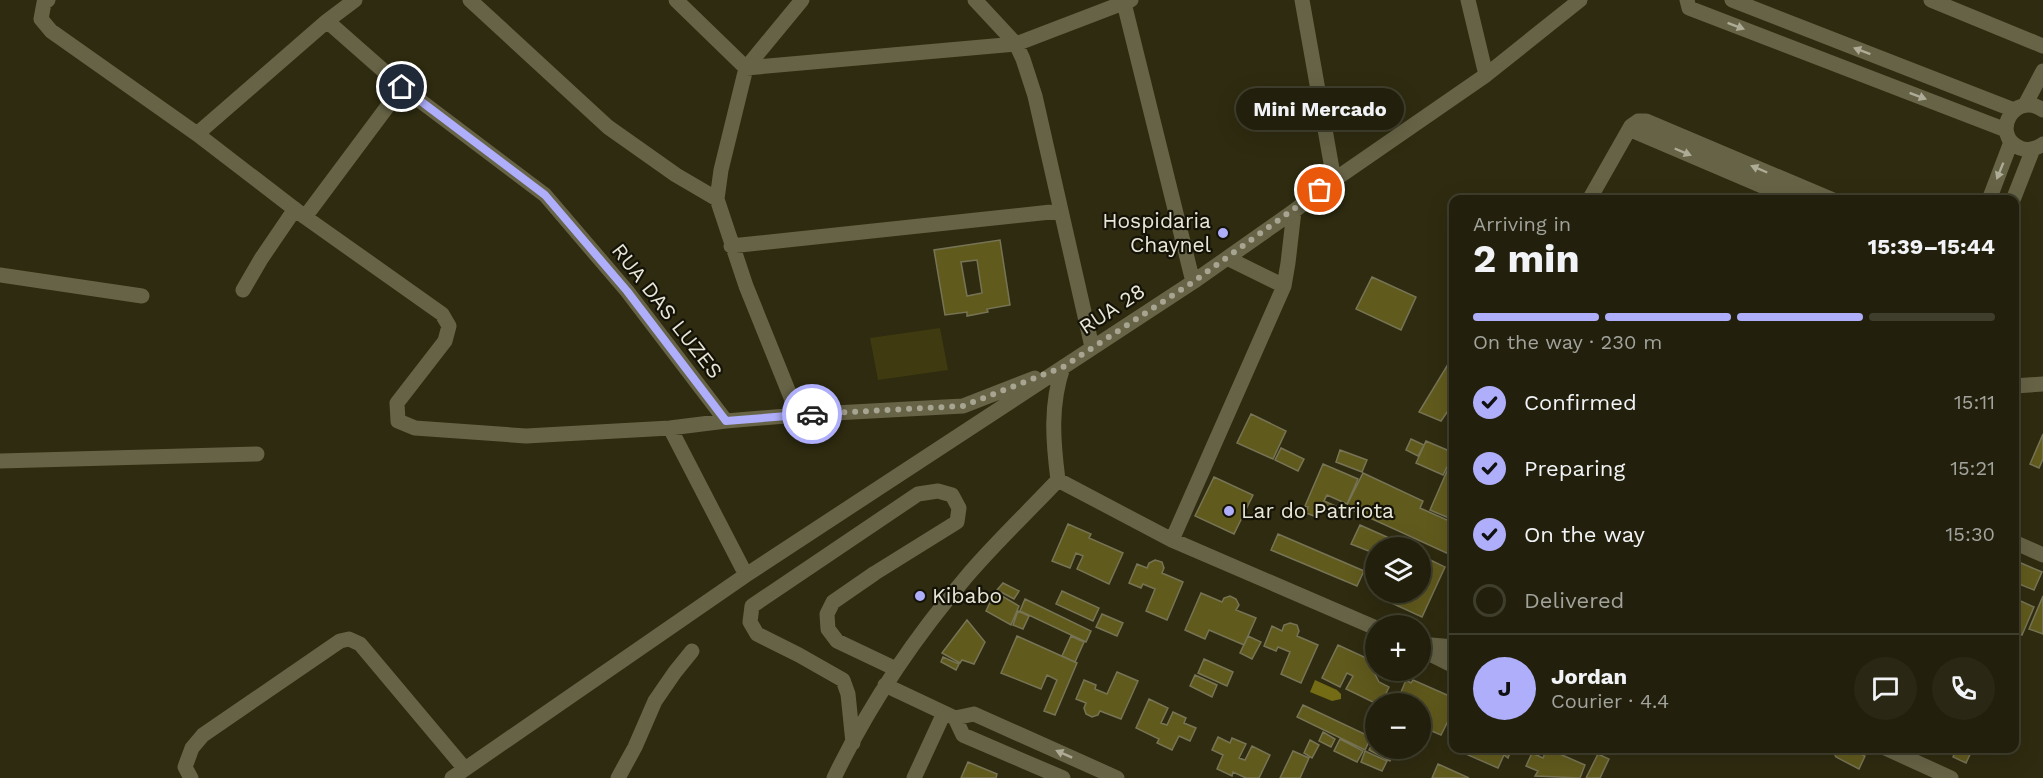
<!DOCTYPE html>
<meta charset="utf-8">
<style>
:root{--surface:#22200c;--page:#2a2815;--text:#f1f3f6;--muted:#a2a39d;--line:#3f3e2d;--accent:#aeaefb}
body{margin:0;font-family:"Work Sans",sans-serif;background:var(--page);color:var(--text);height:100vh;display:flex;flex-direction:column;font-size:22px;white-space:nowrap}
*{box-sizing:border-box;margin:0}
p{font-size:20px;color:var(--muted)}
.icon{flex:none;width:33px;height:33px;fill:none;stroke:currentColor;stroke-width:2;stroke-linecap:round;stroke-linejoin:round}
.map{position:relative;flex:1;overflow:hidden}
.sheet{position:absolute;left:1449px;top:195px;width:570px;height:558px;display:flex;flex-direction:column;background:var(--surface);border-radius:12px;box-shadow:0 6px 24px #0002,0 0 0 2px var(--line)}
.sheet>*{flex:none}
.tools{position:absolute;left:1365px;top:537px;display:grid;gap:12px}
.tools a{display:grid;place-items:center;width:66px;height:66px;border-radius:50%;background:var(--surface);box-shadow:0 6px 24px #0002,0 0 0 2px var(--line);font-size:30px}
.pin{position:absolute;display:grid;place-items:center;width:51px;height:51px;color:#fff;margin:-26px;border:3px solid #fff;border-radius:50%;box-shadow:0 2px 6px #0007}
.courier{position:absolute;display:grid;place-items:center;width:60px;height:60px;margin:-30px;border:4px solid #aeaefb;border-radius:50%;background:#fff;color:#222;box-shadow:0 2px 8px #0007}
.bubble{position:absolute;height:42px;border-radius:21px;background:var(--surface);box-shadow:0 6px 24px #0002,0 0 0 2px var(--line);font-size:20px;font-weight:700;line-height:42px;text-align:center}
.headline em{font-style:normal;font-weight:700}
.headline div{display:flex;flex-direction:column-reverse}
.headline{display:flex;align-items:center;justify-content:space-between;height:102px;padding:0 24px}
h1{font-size:39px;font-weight:700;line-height:45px}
.bar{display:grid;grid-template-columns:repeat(4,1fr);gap:9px 6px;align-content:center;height:72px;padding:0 24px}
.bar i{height:8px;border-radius:4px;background:var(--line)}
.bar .current{background:var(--accent)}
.bar p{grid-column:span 4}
.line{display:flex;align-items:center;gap:15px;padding:0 24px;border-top:2px solid var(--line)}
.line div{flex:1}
.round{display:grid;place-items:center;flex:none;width:63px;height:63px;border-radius:32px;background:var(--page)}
ol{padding:0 24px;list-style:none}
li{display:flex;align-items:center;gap:18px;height:66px}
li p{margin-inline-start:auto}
li .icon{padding:6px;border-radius:50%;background:var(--accent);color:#111;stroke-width:4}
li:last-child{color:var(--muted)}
li i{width:33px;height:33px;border:3px solid var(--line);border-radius:50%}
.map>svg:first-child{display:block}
</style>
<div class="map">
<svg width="2043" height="778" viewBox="0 0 2043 778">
<rect width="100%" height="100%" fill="#2e2b10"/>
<!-- green -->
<path fill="#3f3a0f" d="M 940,328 L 948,370 L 878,380 L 870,338 Z"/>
<!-- water -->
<path fill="#746b15" d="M 1315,680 L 1337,690 L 1341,694 L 1341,699 L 1332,701 L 1310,692 Z"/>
<!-- building -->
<path fill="#615a1d" stroke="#777456" stroke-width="1.5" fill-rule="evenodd" d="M 1000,240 L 1010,305 L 987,309 L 988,312 L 967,316 L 967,312 L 945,315 L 934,250 ZM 977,260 L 982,293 L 967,296 L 961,262 Z
M 1372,277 L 1416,297 L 1401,330 L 1356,309 Z
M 1453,356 L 1454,402 L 1441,421 L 1419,412 Z
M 1251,414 L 1286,431 L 1273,459 L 1237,443 Z
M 2043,434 L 2043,459 L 2039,468 L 2030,464 Z
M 1411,439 L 1424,445 L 1418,456 L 1406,450 Z
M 1426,441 L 1454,453 L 1443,475 L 1416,463 Z
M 1281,448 L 1304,459 L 1298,471 L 1275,460 Z
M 1340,450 L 1367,460 L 1362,472 L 1336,462 Z
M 1454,455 L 1454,520 L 1430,510 Z
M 1323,464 L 1358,479 L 1347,504 L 1327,495 L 1324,501 L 1340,508 L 1337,517 L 1318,509 L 1314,516 L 1306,513 L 1308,507 L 1305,506 Z
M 1363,473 L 1423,501 L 1420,508 L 1454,523 L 1454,549 L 1451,555 L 1346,507 Z
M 1214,477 L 1253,495 L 1234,534 L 1195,516 Z
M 1068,524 L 1091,534 L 1089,538 L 1123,553 L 1109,584 L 1077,569 L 1083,556 L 1076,553 L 1070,568 L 1052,561 Z
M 1360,525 L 1398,542 L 1396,548 L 1376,548 L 1376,554 L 1351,544 Z
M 1278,534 L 1364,571 L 1357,586 L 1271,550 Z
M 1420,555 L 1445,567 L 1422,617 L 1383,599 L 1386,592 L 1420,592 Z
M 1155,560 L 1162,562 L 1164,568 L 1162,573 L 1183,582 L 1167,620 L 1146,611 L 1155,589 L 1143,584 L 1141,588 L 1129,583 L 1137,564 L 1147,568 L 1149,563 Z
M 2014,560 L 2042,572 L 2034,590 L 2014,582 Z
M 1003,583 L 1019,591 L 1014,599 L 997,590 Z
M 1062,591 L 1099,608 L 1093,621 L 1056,604 Z
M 995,592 L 1019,606 L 1011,625 L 986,611 Z
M 1201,593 L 1222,602 L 1224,598 L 1230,596 L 1236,599 L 1239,605 L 1236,610 L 1256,618 L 1244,645 L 1209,630 L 1205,639 L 1185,630 Z
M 2043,596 L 2043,634 L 2029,629 Z
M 2014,598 L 2034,607 L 2022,635 L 2014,632 Z
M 1025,599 L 1091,631 L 1086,642 L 1020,611 Z
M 1018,611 L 1029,616 L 1023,629 L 1013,625 Z
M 1102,614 L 1123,623 L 1117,636 L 1096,627 Z
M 967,620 L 985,642 L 974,664 L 962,660 L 960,663 L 942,653 Z
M 1290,623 L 1297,625 L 1299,631 L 1297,636 L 1318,645 L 1301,683 L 1281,674 L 1290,652 L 1278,647 L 1276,651 L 1264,646 L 1272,626 L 1282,631 L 1284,625 Z
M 1017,636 L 1077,663 L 1055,715 L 1044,711 L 1057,680 L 1047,675 L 1041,689 L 1001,673 Z
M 1071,636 L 1084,642 L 1075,662 L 1062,656 Z
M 1248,636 L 1261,642 L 1252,659 L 1240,653 Z
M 1338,645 L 1375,662 L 1372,668 L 1379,682 L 1389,687 L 1381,704 L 1377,704 L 1346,689 L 1353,676 L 1347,673 L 1340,687 L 1322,678 Z
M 943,657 L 959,664 L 956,670 L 941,662 Z
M 1204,659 L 1233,672 L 1227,686 L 1198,673 Z
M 1117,672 L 1138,681 L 1121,719 L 1100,711 L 1098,715 L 1092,717 L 1086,714 L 1084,708 L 1086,703 L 1076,699 L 1084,680 L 1096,685 L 1095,689 L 1107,694 Z
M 1195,675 L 1217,685 L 1212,697 L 1190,686 Z
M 1406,680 L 1411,683 L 1413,680 L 1454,698 L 1454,709 L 1441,735 L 1420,726 L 1420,704 L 1396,704 Z
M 1149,699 L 1168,708 L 1161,723 L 1167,725 L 1173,712 L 1186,718 L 1184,723 L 1196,728 L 1190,741 L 1179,736 L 1172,750 L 1157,743 L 1159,739 L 1136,728 Z
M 1303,705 L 1371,737 L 1365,750 L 1297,717 Z
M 1323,732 L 1335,739 L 1331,747 L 1319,741 Z
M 1218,737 L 1230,743 L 1232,738 L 1246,744 L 1239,758 L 1245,760 L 1252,746 L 1270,755 L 1259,778 L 1246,778 L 1233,772 L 1232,776 L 1217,769 L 1223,755 L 1212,750 Z
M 1376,737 L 1376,748 L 1396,748 L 1390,761 L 1369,750 Z
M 1340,739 L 1363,751 L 1357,762 L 1334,751 Z
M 1310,740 L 1319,745 L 1312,758 L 1304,753 Z
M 1454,744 L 1454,748 L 1512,748 L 1508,758 L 1504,755 L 1498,768 L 1452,748 Z
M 1547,748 L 1557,748 L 1563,751 L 1562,755 L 1585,765 L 1580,778 L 1535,776 L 1538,771 L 1526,766 L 1532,753 L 1543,758 Z
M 1831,748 L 1848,748 L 1865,756 L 1859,769 L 1836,757 Z
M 1957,748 L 1972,750 L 1966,763 L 1953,757 Z
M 1293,751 L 1309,758 L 1300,778 L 1280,778 Z
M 1365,751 L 1387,761 L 1382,771 L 1361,762 Z
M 1598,754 L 1609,759 L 1600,778 L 1586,778 Z
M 968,762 L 997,774 L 996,778 L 961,778 Z
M 1438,764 L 1469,778 L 1432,778 Z"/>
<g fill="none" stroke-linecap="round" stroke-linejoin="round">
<!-- minor -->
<path stroke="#666346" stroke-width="15" d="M 48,0 L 44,3 L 41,19 L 51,31 L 197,134 L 305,217 L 442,314 L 449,326 L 445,341 L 397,403 L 398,421 L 415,428 L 526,436 L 670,428 L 726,421 L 798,415 L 963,406 L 1035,378
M 470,0 L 608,127 L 676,175 L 717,199
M 676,0 L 746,68 L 1016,44 L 1131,0
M 975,0 L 1016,44 L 1023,59 L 1035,96 L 1092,347
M 1302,0 L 1334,180
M 1468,0 L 1486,75
M 1687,0 L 1689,8 L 2006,130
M 1732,0 L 2014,110
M 1931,0 L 2043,46
M 1124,3 L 1193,282
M 327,21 L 402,87 L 545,195 L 627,291 L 726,421
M 2025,105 L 2043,71
M 2043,110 C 2014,90 1990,135 2020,148 C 2028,151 2036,149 2043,144
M 1631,126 L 1636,132 L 1795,200
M 197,134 L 327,21 L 355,0
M 1589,200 L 1631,126 L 1638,121 L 1646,121 L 1833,200
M 1989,200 L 2011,142
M 2013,200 L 2033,149
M 305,217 L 402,87
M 731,246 L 1060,211
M 1227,258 L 1284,286
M 0,275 L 142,296
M 243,290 L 261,259 L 295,209
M 2014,386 L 2043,384
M 798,415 L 746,286 L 717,199 L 721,170 L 746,68 L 802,0
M 670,428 L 746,575
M 0,461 L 257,454
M 1058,480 L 1172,540 L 1376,628
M 1058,480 C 1053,441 1050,405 1063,367
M 1172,540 L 1284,286 L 1288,263 L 1294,211
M 2014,542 L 2043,555
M 1420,644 L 1454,647
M 1420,649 L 1454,666
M 885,685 L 955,718 L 974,714 L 1117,778
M 955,718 L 963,735 L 1063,778
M 853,743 L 848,694 L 843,680 L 799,655 L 757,634 L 750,622 L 752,606 L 918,494 L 938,491 L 952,495 L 959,508 L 957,522 L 875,573 L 833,602 L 827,614 L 828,629 L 837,641 L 896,669
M 1885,748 L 1951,778
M 191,778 L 185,767 L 192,748 L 203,735 L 340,641 L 349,639 L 360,644 L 465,769
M 452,778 L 746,575 L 1193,282 L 1294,211 L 1334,180 L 1486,75 L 1580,0
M 618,778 L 635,747 L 655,701 L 675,672 L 692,651
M 834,778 C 869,705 914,638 967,576 C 995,543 1028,512 1058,480
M 914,778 L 944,713"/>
</g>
<!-- one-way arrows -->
<defs><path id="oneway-solid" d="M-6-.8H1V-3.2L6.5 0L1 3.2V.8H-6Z" transform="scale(1.5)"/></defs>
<g fill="#aeac96">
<use href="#oneway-solid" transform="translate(1736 26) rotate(21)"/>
<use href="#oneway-solid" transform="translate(1862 51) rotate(-159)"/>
<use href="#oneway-solid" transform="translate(1918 96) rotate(21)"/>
<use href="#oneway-solid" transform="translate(1683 152) rotate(23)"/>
<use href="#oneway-solid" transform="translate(1759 169) rotate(-157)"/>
<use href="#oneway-solid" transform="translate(2000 171) rotate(112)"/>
<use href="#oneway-solid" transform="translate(1064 754) rotate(-156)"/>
</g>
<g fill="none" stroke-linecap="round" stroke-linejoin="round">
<!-- done -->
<path stroke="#a7a591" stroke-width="6" stroke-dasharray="0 10.8" d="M 812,414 L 963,406 L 1063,367 L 1193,282 L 1320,190"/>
<!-- route -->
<path stroke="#aeaefb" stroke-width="8" d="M 402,87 L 545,195 L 627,291 L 726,421 L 812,414"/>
</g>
<!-- markers -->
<g fill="#aeaefb" stroke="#151308" stroke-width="2">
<circle cx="1223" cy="233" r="6"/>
<circle cx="1229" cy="511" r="6"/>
<circle cx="920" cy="596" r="6"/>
</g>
<g text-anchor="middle" stroke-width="4.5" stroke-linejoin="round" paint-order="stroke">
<!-- poi labels -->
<g font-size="21" fill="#e8e7d7" stroke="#151308" text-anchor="start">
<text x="1211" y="228" text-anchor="end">Hospidaria<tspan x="1211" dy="24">Chaynel</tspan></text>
<text x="1241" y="518">Lar do Patriota</text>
<text x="932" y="603">Kibabo</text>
</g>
<!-- street labels -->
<g font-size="21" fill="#e8e7d7" stroke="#151308">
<text transform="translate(1112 309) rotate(-33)" y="7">RUA 28</text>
<text transform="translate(667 311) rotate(52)" y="7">RUA DAS LUZES</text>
</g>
</g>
</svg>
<div class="tools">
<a><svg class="icon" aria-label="layers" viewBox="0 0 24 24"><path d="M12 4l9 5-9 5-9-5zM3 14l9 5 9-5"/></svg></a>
<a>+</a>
<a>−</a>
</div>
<div class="pin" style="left:1320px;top:190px;background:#ea580c"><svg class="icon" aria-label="bag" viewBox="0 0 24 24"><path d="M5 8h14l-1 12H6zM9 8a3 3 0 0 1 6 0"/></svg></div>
<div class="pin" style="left:402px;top:87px;background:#1f2937"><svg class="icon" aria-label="home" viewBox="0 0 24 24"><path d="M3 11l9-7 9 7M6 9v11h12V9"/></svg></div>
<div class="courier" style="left:812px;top:414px"><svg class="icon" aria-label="car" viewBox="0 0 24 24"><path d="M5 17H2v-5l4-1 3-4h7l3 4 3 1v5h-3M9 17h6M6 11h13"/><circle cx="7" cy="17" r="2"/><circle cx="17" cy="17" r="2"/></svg></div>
<div class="bubble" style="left:1236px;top:88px;width:168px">Mini Mercado</div>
<section class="sheet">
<div class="headline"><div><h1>2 min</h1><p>Arriving in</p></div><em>15:39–15:44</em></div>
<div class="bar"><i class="current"></i><i class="current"></i><i class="current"></i><i></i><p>On the way · 230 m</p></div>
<ol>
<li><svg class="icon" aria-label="check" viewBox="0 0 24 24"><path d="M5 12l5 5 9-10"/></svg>Confirmed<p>15:11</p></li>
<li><svg class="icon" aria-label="check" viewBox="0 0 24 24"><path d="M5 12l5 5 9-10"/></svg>Preparing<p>15:21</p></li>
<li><svg class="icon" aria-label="check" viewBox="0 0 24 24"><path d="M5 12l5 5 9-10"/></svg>On the way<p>15:30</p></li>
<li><i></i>Delivered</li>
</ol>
<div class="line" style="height:108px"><b class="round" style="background:var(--accent);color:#111">J</b><div><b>Jordan</b><p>Courier · 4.4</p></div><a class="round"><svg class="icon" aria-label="chat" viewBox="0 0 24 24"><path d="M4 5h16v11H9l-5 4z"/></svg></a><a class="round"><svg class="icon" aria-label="phone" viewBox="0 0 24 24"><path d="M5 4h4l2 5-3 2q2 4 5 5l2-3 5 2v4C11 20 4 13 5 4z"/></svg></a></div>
</section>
</div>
